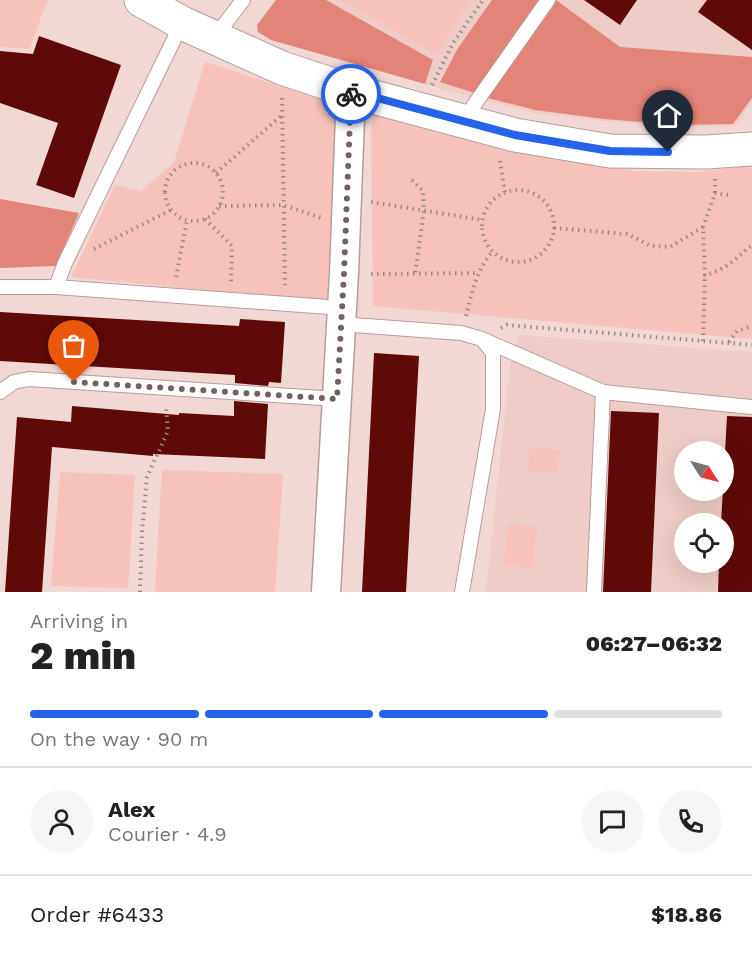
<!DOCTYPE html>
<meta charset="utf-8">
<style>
:root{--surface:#fff;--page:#f6f6f6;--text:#222;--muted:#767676;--line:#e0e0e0;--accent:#2563eb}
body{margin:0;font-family:"Work Sans",sans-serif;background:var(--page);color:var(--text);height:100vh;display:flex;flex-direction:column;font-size:22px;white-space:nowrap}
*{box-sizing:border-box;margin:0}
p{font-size:20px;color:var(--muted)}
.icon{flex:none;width:33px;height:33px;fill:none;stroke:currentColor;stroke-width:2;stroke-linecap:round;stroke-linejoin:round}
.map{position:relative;height:592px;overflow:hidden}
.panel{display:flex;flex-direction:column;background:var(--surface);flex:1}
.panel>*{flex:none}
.needle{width:39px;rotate:126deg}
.controls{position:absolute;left:674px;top:441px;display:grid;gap:12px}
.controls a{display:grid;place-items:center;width:60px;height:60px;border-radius:50%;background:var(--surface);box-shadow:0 6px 24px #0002;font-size:30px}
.pin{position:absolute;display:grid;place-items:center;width:51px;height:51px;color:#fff;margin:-62px -26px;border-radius:50% 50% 50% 0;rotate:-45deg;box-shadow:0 0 6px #0007}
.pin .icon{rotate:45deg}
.courier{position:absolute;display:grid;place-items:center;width:60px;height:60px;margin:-30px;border:4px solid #2563eb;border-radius:50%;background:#fff;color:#222;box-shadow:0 2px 8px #0007}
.head em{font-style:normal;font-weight:800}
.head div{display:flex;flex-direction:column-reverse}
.head{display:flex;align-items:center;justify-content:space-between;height:102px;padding:0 30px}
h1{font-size:39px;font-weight:800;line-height:45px}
.bar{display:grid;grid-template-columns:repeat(4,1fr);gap:9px 6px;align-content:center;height:72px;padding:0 30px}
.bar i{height:8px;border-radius:4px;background:var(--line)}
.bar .on{background:var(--accent)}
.bar p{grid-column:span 4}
.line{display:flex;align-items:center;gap:15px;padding:0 30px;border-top:2px solid var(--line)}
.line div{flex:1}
.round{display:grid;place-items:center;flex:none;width:63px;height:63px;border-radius:32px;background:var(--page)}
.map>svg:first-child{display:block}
</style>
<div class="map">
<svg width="752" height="592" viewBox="0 0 752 592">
<rect width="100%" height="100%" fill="#f1d8d4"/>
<!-- built -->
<path fill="#eeccc7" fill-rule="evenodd" d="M 326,0 L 752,0 L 752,103 L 735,126 L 678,127 L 603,121 L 535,113 L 451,92 L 425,84 L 433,60 Z
M 519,335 L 752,352 L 752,592 L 486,592 L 510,366 ZM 684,452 L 723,452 L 723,490 L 684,490 ZM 684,524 L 723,524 L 723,562 L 684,562 Z"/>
<!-- green -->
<path fill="#f7c2bb" d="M 0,0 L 49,0 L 42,14 L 30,49 L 0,47 Z
M 340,0 L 470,0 L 436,54 Z
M 205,62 L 336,104 L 327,302 L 71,277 L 115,185 L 141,191 L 174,162 Z
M 378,111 L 499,148 L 570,162 L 638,171 L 697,172 L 752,166 L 752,339 L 373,306 L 371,126 Z
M 529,448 L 559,450 L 558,473 L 528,471 Z
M 162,470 L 283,474 L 275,592 L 155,592 Z
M 60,472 L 135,475 L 128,588 L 51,586 Z
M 508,524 L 537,527 L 532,568 L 504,565 Z"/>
<!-- forest -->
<path fill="#e28478" d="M 276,0 L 326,0 L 433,60 L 425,84 L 271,40 L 258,32 L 257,25 Z
M 492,0 L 544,0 L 478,94 L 440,82 L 458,48 Z
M 553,0 L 556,0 L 620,47 L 752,57 L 752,98 L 733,124 L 678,125 L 604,119 L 535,110 L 484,97 Z
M 0,199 L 79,213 L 56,266 L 0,268 Z"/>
<!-- building -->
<path fill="#5f0a08" d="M 584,0 L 637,0 L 620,25 Z
M 707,0 L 752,0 L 752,50 L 698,12 Z
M 39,36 L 121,65 L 74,198 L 36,185 L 58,123 L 0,103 L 0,51 L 33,54 Z
M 0,312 L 239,326 L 240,319 L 285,322 L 281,383 L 269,382 L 268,386 L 235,383 L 235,375 L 0,361 Z
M 374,353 L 419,356 L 406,592 L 362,592 Z
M 234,401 L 268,404 L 265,459 L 153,454 L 153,456 L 52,447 L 42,592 L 5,592 L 17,417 L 71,422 L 72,406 L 179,415 L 179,413 L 234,416 Z
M 611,411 L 659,413 L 651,592 L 603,592 Z
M 727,416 L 752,417 L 752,592 L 718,592 L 719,562 L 723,562 L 723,524 L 721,524 Z"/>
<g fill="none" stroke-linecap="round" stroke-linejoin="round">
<defs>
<path id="lane" d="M 215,37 L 243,0
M 465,122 L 474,105 L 548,0
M 0,287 L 56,287 L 342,308
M 56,287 L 65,263 L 182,23
M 340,324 L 461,333 L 482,339 L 493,353 L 493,409 L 462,592
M 484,340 L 603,392 L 752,407
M 0,392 L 14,382 L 29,379 L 337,399
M 594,592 L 603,392"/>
<path id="street" d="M 326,592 L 344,273 L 351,91"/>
<path id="secondary" d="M 141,0 L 182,23 L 282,68 L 351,91 L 515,135 L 610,151 L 706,152 L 752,149"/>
</defs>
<!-- lane casing -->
<use href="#lane" stroke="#b59d9a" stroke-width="16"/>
<!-- street casing -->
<use href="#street" stroke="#b59d9a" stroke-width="31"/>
<!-- secondary casing -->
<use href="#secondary" stroke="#b59d9a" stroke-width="35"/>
<!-- path -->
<path stroke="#9b8986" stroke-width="4" stroke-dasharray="1.5 4.5" stroke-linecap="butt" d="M 432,85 L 453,43 L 483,0
M 282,98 L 285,285
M 500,161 L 505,193
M165 192a29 29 0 1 1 58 0a29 29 0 1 1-58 0Z
M 216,173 L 281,116
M 715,179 L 715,193
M 412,180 L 423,191 L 424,211 L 415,274
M482 226a36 36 0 1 1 72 0a36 36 0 1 1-72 0Z
M 728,195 L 715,193 L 703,227 L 705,275 C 724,271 738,257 752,245
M 371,202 L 483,220
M 219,206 L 283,205 L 322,218
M 205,219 L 232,246 L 231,282
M 554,228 L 627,234 L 651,246 L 670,247 L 703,227
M 94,249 L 171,210
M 371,274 L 478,273
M 176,277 L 187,220
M 466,316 C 472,293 476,270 493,251
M 501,328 L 507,325 L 752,345
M 703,341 L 705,275
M 729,342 L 737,331 L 752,326
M 140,592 L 142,532 L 147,477 L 168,431 L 166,407"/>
<!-- lane -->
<use href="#lane" stroke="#fff" stroke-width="14"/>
<!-- street -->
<use href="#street" stroke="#fff" stroke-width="28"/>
<!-- secondary -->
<use href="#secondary" stroke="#fff" stroke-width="33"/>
</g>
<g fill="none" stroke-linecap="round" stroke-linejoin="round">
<!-- done -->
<path stroke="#726361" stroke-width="6" stroke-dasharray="0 10.8" d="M 74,382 L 337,399 L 344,273 L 351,94"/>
<!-- route -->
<path stroke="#2563eb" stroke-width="8" d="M 351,94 L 351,91 L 515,135 L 610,151 L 668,152"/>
</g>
</svg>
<div class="controls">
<a><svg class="needle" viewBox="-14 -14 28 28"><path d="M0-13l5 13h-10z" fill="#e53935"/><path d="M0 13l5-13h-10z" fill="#767676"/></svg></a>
<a><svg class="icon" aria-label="locate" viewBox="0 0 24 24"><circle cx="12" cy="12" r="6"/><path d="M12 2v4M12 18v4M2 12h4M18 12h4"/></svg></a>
</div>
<div class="pin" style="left:74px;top:382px;background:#ea580c"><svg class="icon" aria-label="bag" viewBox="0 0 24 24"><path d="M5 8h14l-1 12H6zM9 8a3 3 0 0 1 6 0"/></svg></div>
<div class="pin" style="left:668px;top:152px;background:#1f2937"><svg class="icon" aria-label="home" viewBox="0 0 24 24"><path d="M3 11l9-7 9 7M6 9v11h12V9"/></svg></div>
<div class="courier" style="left:351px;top:94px"><svg class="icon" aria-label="bike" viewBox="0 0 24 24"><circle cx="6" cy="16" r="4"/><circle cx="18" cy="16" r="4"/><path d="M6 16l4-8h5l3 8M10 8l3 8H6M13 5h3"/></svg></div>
</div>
<section class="panel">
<div class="head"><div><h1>2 min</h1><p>Arriving in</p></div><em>06:27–06:32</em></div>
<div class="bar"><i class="on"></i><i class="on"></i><i class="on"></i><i></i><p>On the way · 90 m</p></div>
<div class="line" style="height:108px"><a class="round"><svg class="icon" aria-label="person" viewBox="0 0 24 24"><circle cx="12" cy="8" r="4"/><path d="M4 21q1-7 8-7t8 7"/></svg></a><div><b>Alex</b><p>Courier · 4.9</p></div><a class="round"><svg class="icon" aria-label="chat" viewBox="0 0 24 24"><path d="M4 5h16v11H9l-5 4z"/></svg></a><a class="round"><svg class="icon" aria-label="phone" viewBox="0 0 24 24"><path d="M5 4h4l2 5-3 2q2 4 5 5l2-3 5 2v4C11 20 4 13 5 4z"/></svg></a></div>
<div class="line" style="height:78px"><div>Order #6433</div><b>$18.86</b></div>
</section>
